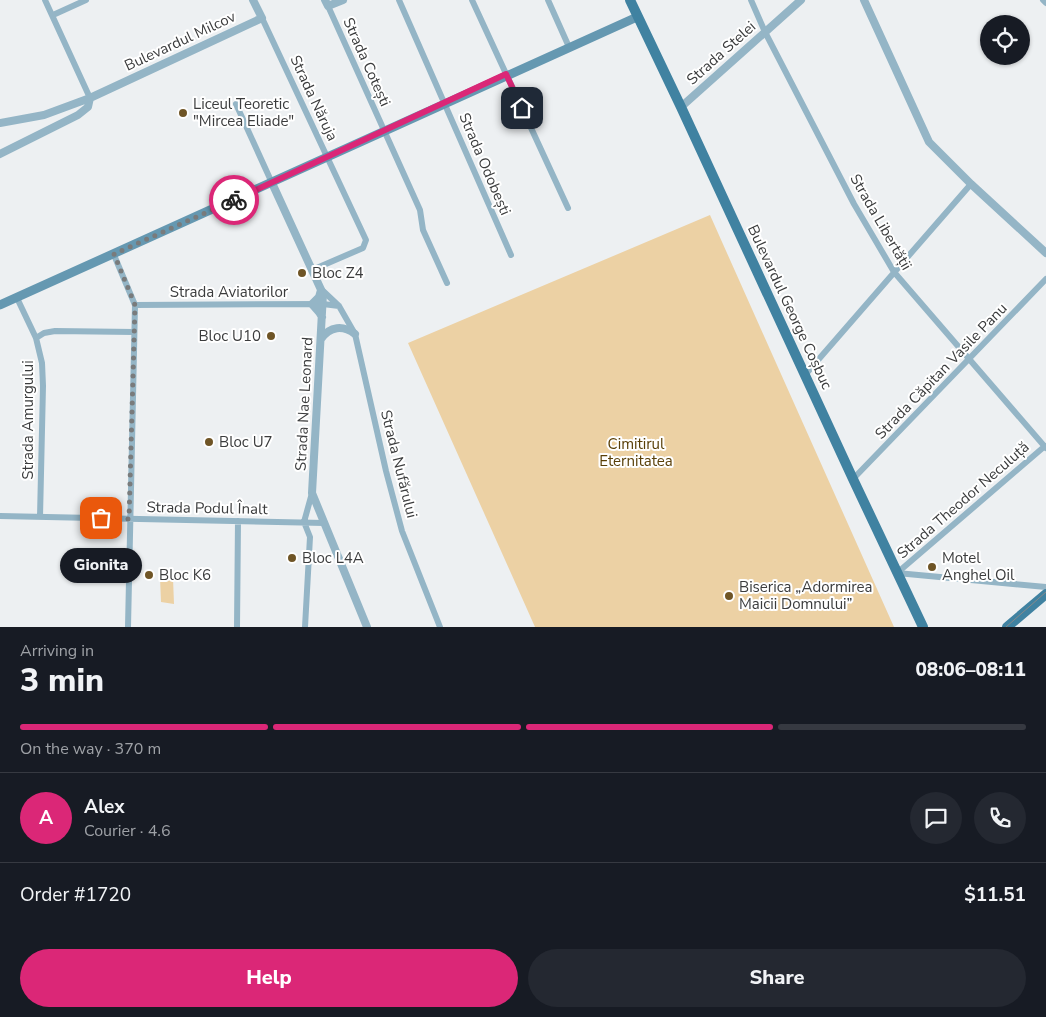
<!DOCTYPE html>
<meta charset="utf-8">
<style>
:root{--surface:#171b24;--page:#242831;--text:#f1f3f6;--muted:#9ea1a6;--line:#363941;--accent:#db2777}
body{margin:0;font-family:"Nunito Sans",sans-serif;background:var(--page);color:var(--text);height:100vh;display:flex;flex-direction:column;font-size:19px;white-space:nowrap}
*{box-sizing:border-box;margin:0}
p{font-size:16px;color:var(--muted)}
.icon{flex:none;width:28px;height:28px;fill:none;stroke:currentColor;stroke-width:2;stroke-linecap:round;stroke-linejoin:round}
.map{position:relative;height:627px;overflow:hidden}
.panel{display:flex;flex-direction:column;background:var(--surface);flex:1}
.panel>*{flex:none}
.buttons{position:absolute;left:980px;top:15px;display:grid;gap:10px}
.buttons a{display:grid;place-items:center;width:50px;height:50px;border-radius:50%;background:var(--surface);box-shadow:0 1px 4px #0004;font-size:25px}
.pin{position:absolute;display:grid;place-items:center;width:42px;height:42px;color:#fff;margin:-21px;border-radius:10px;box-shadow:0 2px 8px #0006}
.courier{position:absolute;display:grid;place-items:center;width:50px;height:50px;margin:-25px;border:4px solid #db2777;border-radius:50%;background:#fff;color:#222;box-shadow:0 1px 6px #0007}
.bubble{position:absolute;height:35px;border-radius:18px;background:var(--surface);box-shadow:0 1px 4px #0004;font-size:16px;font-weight:800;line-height:35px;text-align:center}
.overview em{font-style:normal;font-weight:800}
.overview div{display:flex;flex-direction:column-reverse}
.overview{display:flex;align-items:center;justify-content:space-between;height:85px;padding:0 20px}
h1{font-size:32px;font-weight:800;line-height:38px}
.bar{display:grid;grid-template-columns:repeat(4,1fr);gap:8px 5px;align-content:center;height:60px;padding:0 20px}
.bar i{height:6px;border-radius:4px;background:var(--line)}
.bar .active{background:var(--accent)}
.bar p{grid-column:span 4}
.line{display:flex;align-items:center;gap:12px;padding:0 20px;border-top:1px solid var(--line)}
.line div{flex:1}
.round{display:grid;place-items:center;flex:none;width:52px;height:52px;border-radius:26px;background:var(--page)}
.button{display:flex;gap:10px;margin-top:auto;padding:10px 20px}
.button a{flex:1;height:58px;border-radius:30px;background:var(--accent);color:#fff;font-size:20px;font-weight:800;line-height:58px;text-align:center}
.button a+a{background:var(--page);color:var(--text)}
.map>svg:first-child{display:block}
</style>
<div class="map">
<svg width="1046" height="627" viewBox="0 0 1046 627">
<rect width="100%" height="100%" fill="#edf0f2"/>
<!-- green -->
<path fill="#ecd1a4" d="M 710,215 L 894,627 L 535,627 L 408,343 Z
M 160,577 L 173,578 L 174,604 L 161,602 Z"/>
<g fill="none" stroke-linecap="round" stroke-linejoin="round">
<!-- minor -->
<path stroke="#94b5c6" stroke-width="6" d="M 45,0 L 90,98
M 399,0 L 511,255
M 472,0 L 568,208
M 548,0 L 569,47
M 751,0 L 765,32 L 854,204 L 894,272 L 1046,448
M 1043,0 L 1046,3
M 328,6 L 420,210 L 423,230 L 447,283
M 53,15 L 86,0
M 262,18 L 366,240 L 363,248 L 312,270
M 236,104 L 272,183
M 114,255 L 135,305 L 128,627
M 322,290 L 339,306 L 355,334 L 386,471 L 402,531 L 440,627
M 17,298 L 36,338 L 42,363 L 43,386 L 40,517
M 135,305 L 323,304 L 339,306
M 36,338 L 44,333 L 55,331 L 134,332
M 805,375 L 971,184
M 853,479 L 1046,279
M 0,516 L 324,523
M 897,573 L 1045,446
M 897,573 L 1046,587
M 237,627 L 238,521
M 305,627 L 310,537 L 304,522 L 312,493"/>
<!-- tertiary -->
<path stroke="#94b5c6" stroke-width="8" d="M 325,0 L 328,6 L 343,0
M 864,0 L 929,142 L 971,184 L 1046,253
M 681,107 L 801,0
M 0,123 L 44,115 L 90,98 L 262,18 L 253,0
M 0,154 L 78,115 L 88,107 L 90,98
M 272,183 L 323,294 L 312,493 L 367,627
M 321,290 L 319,297 L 312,304 L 319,312 L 322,317
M 321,339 C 330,326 343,325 355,334"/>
<!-- secondary -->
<path stroke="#6598b1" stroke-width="9" d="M 0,305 L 637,17"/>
<!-- primary -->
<path stroke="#4082a1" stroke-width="10" d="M 630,0 L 681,107 L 853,479 L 923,627
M 1007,627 L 1046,594"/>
<!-- tram -->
<path stroke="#87898a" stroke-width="1" d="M 1006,627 L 1046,592"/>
</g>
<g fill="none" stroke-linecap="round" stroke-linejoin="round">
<!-- done -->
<path stroke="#797b7c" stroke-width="5" stroke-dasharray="0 9" d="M 101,518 L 129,519 L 135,305 L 114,254 L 234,200"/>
<!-- route -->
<path stroke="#db2777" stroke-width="6" d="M 234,200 L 506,74 L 522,108"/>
</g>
<!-- markers -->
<g fill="#6f5526" stroke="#fff" stroke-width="2">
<circle cx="183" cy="113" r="5"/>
<circle cx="302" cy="273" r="5"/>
<circle cx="271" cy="336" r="5"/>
<circle cx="209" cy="442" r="5"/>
<circle cx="292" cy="558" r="5"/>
<circle cx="932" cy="567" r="5"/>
<circle cx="149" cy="575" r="5"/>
<circle cx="729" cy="596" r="5"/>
</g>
<g text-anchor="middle" stroke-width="4" stroke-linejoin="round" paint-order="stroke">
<!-- street labels -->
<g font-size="15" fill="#3b3c3d" stroke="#fff">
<text transform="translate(180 41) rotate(-25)" y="5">Bulevardul Milcov</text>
<text transform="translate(721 53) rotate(-42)" y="5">Strada Stelei</text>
<text transform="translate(367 62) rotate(66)" y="5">Strada Cotești</text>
<text transform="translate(314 98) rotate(65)" y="5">Strada Năruja</text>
<text transform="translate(485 164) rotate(67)" y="5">Strada Odobești</text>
<text transform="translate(881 222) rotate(60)" y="5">Strada Libertății</text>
<text x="229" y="297">Strada Aviatorilor</text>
<text transform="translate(790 307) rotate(65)" y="5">Bulevardul George Coșbuc</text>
<text transform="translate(941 371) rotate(-46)" y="5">Strada Căpitan Vasile Panu</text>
<text transform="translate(304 404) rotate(-87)" y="5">Strada Nae Leonard</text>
<text transform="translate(28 420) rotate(-90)" y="5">Strada Amurgului</text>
<text transform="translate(399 464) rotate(76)" y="5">Strada Nufărului</text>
<text transform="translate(963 500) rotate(-41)" y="5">Strada Theodor Neculuță</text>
<text transform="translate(207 508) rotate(1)" y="5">Strada Podul Înalt</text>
</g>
<!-- poi labels -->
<g font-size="15" fill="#3b3c3d" stroke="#fff" text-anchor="start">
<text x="193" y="109">Liceul Teoretic<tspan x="193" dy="17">"Mircea Eliade"</tspan></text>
<text x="312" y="278">Bloc Z4</text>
<text x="261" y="341" text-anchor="end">Bloc U10</text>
<text x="219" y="447">Bloc U7</text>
<text x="302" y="563">Bloc L4A</text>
<text x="942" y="563">Motel<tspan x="942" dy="17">Anghel Oil</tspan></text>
<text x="159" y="580">Bloc K6</text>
<text x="739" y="592">Biserica „Adormirea<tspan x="739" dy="17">Maicii Domnului”</tspan></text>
</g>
<!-- park labels -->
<g font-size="15" fill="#593f07" stroke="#fff">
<text x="636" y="449">Cimitirul<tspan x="636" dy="17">Eternitatea</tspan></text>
</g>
</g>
</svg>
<div class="buttons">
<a><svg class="icon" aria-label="locate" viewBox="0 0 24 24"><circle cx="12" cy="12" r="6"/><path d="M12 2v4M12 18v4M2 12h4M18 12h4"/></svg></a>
</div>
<div class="pin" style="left:101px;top:518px;background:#ea580c"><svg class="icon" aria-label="bag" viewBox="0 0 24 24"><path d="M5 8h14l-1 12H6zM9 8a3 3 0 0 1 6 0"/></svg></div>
<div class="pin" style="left:522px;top:108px;background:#1f2937"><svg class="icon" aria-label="home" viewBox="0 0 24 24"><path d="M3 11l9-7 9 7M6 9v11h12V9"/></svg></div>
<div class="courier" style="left:234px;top:200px"><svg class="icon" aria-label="bike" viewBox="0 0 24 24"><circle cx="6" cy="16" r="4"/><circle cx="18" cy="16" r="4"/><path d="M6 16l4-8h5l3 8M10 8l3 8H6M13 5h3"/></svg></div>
<div class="bubble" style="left:60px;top:548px;width:82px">Gionita</div>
</div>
<section class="panel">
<div class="overview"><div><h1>3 min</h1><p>Arriving in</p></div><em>08:06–08:11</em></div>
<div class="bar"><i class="active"></i><i class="active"></i><i class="active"></i><i></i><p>On the way · 370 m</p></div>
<div class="line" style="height:90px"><b class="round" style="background:var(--accent);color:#fff">A</b><div><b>Alex</b><p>Courier · 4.6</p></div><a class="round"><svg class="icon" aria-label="chat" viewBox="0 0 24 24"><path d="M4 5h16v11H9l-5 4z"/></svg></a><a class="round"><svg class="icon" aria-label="phone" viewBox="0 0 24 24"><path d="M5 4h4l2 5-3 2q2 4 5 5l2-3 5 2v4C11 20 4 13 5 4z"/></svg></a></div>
<div class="line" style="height:65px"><div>Order #1720</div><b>$11.51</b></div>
<div class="button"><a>Help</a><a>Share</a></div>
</section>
